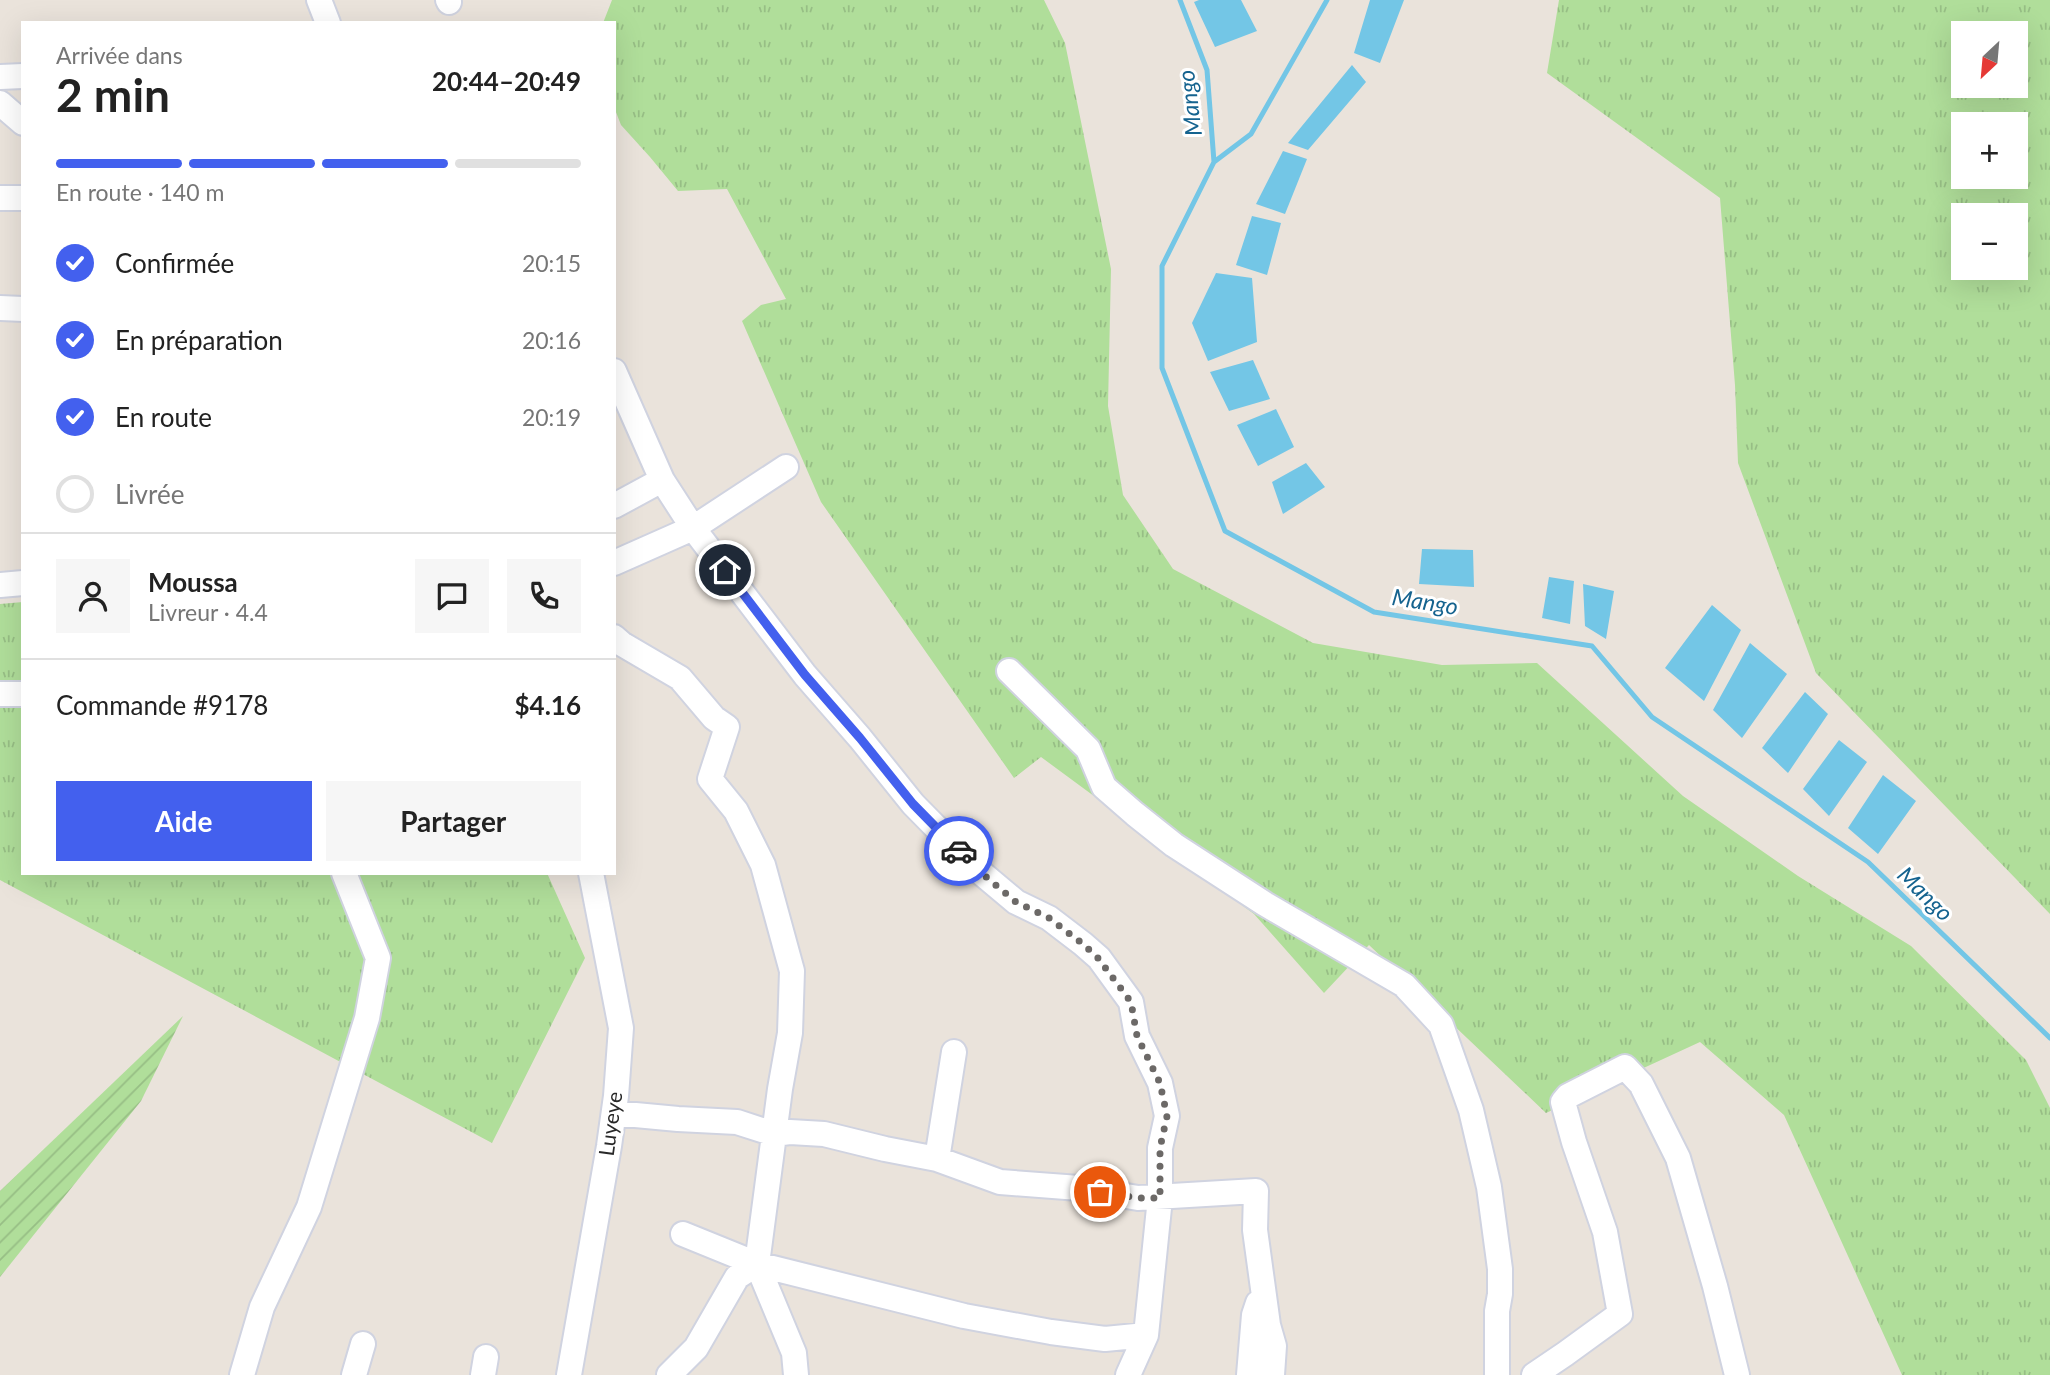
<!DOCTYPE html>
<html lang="fr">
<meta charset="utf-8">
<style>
:root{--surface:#fff;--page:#f6f6f6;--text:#222;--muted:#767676;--line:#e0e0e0;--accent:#4360ee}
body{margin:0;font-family:Lato,sans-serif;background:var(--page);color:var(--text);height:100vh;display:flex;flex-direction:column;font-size:26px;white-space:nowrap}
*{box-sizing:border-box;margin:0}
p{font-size:23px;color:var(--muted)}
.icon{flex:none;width:38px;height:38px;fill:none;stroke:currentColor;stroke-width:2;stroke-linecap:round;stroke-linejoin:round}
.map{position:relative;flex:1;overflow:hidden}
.drawer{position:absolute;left:21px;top:21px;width:595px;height:854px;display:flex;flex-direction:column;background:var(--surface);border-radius:0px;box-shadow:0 7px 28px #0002}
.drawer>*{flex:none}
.needle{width:46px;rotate:206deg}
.tools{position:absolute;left:1951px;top:21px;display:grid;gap:14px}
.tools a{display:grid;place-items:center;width:77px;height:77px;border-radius:0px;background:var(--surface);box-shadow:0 7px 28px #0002;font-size:35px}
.pin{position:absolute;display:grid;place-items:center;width:60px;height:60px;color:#fff;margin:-30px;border:4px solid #fff;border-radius:50%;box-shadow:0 2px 7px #0007}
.courier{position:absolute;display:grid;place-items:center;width:70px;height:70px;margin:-35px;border:5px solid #4360ee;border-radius:50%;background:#fff;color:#222;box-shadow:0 2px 9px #0007}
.headline em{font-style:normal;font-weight:700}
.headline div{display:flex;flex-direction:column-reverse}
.headline{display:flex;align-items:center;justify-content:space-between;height:119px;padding:0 35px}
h1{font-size:46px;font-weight:700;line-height:52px}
.bar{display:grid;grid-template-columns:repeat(4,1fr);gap:10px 7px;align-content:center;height:84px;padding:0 35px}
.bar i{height:9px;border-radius:5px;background:var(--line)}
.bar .on{background:var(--accent)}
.bar p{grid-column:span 4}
.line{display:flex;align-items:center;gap:18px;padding:0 35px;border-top:2px solid var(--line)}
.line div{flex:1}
.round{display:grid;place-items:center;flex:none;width:74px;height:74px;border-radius:0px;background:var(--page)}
ol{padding:0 35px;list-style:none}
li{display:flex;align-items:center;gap:21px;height:77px}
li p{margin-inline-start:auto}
li .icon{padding:7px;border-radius:50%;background:var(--accent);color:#fff;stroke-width:4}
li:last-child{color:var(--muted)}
li i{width:38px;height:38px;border:4px solid var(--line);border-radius:50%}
.primary-button{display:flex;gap:14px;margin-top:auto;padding:14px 35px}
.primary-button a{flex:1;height:80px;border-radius:0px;background:var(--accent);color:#fff;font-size:28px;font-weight:700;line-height:80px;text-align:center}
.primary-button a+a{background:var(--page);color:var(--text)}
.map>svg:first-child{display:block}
</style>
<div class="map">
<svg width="2050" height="1375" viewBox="0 0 2050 1375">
<defs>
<pattern id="grass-tufts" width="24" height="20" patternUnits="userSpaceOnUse" patternTransform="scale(1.75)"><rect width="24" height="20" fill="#b0de9a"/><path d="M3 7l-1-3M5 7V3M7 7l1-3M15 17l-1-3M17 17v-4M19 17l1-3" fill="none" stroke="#97be85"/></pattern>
<pattern id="garden-furrows" width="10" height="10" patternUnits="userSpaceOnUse" patternTransform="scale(1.75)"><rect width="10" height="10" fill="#b0de9a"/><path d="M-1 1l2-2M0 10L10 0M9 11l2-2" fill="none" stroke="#97be85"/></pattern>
</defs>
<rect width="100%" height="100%" fill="#eae3db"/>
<!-- grass -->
<path fill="url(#grass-tufts)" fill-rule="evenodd" d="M 612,0 L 1044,0 L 1065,43 L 1111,269 L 1108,406 L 1123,495 L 1173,569 L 1313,643 L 1442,665 L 1537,663 L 1683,796 L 1798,876 L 1911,946 L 2026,1060 L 2050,1108 L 2050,1375 L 1902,1375 L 1784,1115 L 1700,1042 L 1546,1113 L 1369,945 L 1324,993 L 1254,914 L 1041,757 L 1014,778 L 821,502 L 742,321 L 761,305 L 786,299 L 727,189 L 678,191 L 650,157 L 621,125 L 614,107 L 614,23 L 603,23 Z
M 1559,0 L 2050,0 L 2050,914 L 1816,673 L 1738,463 L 1735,385 L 1720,198 L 1547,73 ZM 2016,33 L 2016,86 L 1964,86 L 1964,33 ZM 2016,124 L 2016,177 L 1964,177 L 1964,124 ZM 1964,215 L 2016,215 L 2016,268 L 1964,268 Z
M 23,602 L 23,873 L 547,873 L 585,958 L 492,1143 L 0,880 L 0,604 Z"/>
<!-- garden -->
<path fill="url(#garden-furrows)" d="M 183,1016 L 141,1101 L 0,1277 L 0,1191 Z"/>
<!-- water -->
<path fill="#73c6e6" d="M 1199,0 L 1241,0 L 1257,31 L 1215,47 L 1194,2 Z
M 1370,0 L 1404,0 L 1380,63 L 1354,53 Z
M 1352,65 L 1366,82 L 1308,150 L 1288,143 Z
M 1283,151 L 1307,159 L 1285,214 L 1256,204 Z
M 1252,216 L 1281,223 L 1267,275 L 1236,265 Z
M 1216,273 L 1252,278 L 1257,342 L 1208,361 L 1192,323 Z
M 1253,360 L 1270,399 L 1229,411 L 1210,372 Z
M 1276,409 L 1294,447 L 1258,466 L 1237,425 Z
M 1306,463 L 1325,487 L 1283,514 L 1272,482 Z
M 1422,549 L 1473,550 L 1474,587 L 1419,584 Z
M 1549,577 L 1574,581 L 1570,624 L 1542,618 Z
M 1583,584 L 1614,591 L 1606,639 L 1585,626 Z
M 1712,605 L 1741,630 L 1704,701 L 1665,668 Z
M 1750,643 L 1787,674 L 1742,738 L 1713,710 Z
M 1805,692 L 1828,714 L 1788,773 L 1762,748 Z
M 1839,740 L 1867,762 L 1829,816 L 1803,789 Z
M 1883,775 L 1916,801 L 1878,854 L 1848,828 Z"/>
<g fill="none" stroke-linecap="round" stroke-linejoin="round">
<!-- stream -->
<path stroke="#73c6e6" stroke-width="5" d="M 1180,0 L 1207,70 L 1214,162 L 1162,266 L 1162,368 L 1225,531 L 1374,612 L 1592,646 L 1652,717 L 1868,862 L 2050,1038
M 1214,162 L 1251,134 L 1327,0"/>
<defs>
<path id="minor" d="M 319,0 L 328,23
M 448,0 L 449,2
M 0,77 L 23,76
M 0,103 L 23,123
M 0,198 L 23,198
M 0,308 L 23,309
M 614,371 L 662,480 L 693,528 L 805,675 L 860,738 L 913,804 L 979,871 L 1016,902 L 1049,918 L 1083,944 L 1099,958 L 1131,1002 L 1137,1036 L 1160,1083 L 1167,1116 L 1160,1148 L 1160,1198 L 1146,1335 L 1128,1375
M 614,506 L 662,480
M 614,563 L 693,528 L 786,467
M 0,585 L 23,583
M 614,637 L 622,644 L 680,678 L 714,718 L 727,727 L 710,779 L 736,811 L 763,865 L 792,971 L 790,1033 L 780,1089 L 757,1264 L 794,1353 L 796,1375
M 1009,671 L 1088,749 L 1104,787 L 1135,814 L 1174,845 L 1265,904 L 1404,985 L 1441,1025 L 1471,1110 L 1489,1187 L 1500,1269 L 1500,1294 L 1497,1311 L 1497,1375
M 0,694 L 23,694
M 614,1113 L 678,1119 L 737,1122 L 774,1134 L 790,1132 L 824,1134 L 885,1149 L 937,1159 L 1000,1182 L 1079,1188 L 1138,1198 L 1256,1191 L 1255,1230 L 1268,1325 L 1274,1346 L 1272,1375
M 937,1159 L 954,1052
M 683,1234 L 757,1264 L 964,1316 L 1051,1332 L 1105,1339 L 1146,1335
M 242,1375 L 262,1307 L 309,1207 L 367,1018 L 378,958 L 344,873
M 354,1375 L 363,1344
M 483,1375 L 486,1357
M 569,1375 L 609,1146 L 616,1096 L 621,1028 L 591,873
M 669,1375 L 696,1348 L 737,1277 L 757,1264
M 1249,1375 L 1254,1315 L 1258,1303
M 1534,1375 L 1565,1354 L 1620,1314 L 1605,1232 L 1574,1142 L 1563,1102 L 1568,1096 L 1625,1067 L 1641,1084 L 1678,1158 L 1715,1286 L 1737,1375"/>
</defs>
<!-- minor casing -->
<use href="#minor" stroke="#d0d3e0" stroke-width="28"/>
<!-- minor -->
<use href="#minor" stroke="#fff" stroke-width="24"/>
</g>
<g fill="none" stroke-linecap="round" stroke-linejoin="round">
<!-- done -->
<path stroke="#6c6967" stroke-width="7" stroke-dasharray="0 12.6" d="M 959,851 L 979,871 L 1016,902 L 1049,918 L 1083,944 L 1098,958 L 1131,1002 L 1137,1036 L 1160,1083 L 1167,1116 L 1160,1148 L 1160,1198 L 1138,1198 L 1100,1192"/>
<!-- route -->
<path stroke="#4360ee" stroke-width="9" d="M 725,570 L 805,675 L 860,738 L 913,804 L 959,851"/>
</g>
<g text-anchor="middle" stroke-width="6" stroke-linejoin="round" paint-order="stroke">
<!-- street labels -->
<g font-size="21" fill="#282828" stroke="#fff">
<text transform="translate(611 1124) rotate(-82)" y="7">Luyeye</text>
</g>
<!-- water labels -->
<g font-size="23" font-style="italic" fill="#15638f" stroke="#fff">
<text transform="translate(1190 103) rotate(-97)" y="8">Mango</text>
<text transform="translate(1425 602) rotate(9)" y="8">Mango</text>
<text transform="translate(1925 894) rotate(44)" y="8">Mango</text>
</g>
</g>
</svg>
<div class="tools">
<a><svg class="needle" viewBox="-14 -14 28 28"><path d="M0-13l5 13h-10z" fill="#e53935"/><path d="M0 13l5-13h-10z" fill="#767676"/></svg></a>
<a>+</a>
<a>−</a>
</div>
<div class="pin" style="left:1100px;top:1192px;background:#ea580c"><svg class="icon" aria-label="bag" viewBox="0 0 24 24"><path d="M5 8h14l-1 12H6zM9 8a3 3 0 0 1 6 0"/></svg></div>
<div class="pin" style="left:725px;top:570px;background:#1f2937"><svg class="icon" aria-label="home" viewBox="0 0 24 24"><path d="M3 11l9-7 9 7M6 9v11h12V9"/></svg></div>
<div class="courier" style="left:959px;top:851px"><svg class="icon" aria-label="car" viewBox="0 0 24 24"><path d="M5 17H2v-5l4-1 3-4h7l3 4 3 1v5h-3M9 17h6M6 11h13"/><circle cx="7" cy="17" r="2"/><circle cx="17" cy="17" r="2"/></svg></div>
<section class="drawer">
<div class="headline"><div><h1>2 min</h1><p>Arrivée dans</p></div><em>20:44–20:49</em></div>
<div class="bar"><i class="on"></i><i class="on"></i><i class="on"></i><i></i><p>En route · 140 m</p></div>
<ol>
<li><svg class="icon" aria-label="check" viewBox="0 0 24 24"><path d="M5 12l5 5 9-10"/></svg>Confirmée<p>20:15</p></li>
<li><svg class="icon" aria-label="check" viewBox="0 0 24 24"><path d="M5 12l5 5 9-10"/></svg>En préparation<p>20:16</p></li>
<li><svg class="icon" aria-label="check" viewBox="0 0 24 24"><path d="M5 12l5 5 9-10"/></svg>En route<p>20:19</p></li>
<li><i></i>Livrée</li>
</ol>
<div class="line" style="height:126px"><a class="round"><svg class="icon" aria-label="person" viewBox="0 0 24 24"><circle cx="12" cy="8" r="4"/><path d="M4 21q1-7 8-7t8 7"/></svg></a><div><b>Moussa</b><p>Livreur · 4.4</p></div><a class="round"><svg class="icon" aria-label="chat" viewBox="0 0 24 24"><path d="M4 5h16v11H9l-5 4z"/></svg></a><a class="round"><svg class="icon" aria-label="phone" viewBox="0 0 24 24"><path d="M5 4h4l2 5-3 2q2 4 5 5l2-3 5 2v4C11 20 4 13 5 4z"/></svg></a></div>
<div class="line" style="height:91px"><div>Commande #9178</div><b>$4.16</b></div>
<div class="primary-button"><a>Aide</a><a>Partager</a></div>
</section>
</div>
